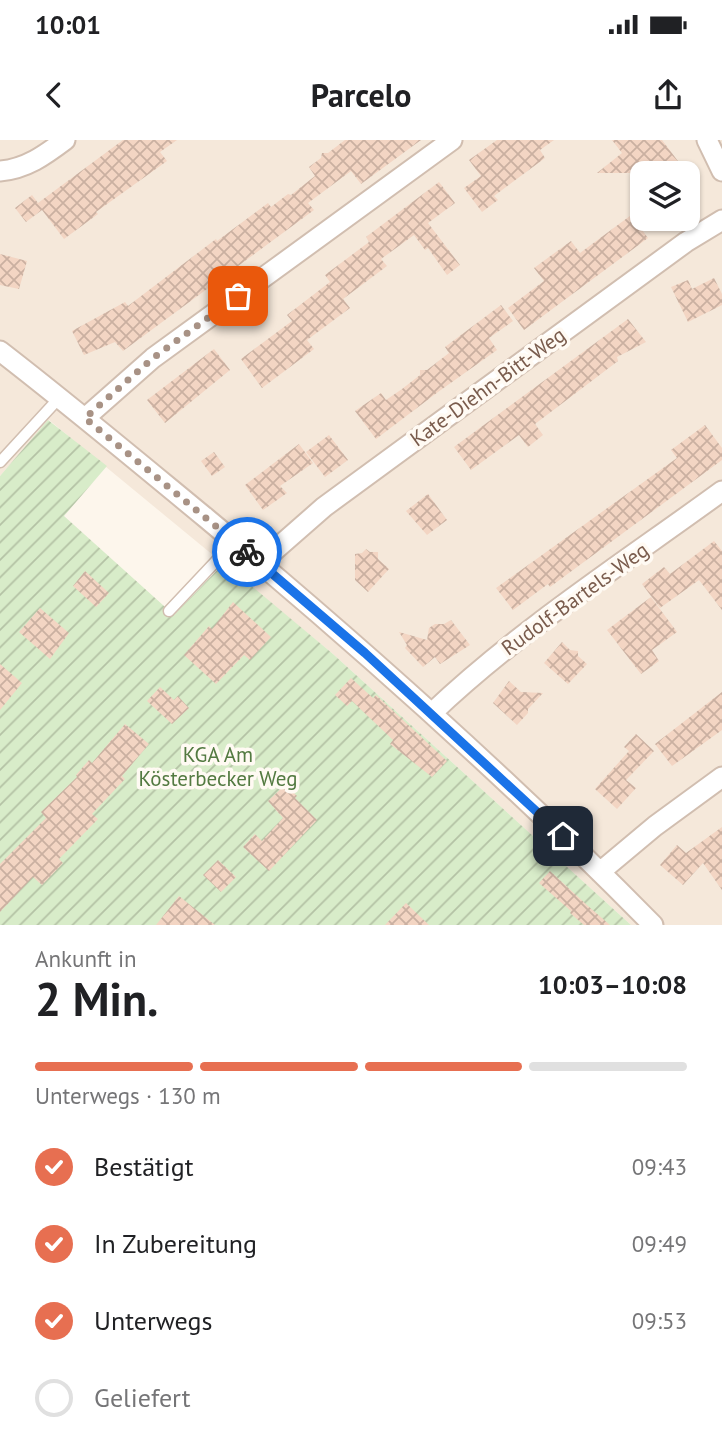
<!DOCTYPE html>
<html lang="de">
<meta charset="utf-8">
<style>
:root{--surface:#fff;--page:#f6f6f6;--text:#202124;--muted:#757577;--line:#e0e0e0;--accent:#e76f51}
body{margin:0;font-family:"PT Sans",sans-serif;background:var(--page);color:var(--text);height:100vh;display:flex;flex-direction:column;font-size:26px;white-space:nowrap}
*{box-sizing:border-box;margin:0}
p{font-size:23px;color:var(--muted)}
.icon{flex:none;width:38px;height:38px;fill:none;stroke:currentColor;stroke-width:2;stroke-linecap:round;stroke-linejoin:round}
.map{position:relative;height:785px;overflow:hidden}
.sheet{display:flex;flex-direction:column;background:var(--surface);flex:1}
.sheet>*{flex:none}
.tools{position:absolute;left:630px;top:21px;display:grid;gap:14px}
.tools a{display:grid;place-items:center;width:70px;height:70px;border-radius:14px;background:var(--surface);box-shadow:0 2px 5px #0004;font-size:35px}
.pin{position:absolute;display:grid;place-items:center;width:60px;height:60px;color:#fff;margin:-30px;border-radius:14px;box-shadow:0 4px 10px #0006}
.courier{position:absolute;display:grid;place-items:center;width:70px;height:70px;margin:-35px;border:5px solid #1a73e8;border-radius:50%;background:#fff;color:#222;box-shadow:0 2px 9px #0007}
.summary em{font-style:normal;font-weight:800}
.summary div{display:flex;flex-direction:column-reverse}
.summary{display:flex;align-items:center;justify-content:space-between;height:119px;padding:0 35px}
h1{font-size:46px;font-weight:800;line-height:52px}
.bar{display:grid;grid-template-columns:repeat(4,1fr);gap:10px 7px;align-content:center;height:84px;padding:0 35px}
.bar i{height:9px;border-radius:5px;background:var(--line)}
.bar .selected{background:var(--accent)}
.bar p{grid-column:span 4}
ol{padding:0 35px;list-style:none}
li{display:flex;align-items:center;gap:21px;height:77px}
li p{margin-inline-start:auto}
li .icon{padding:7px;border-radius:50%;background:var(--accent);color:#fff;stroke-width:4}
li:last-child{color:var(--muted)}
li i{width:38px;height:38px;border:4px solid var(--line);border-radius:50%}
.status{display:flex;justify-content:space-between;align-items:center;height:49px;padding:0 35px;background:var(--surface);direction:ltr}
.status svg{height:19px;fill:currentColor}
header{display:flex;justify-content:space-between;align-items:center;height:91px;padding:0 35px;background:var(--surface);font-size:32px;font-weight:800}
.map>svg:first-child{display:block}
</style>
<div class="status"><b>10:01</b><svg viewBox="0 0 49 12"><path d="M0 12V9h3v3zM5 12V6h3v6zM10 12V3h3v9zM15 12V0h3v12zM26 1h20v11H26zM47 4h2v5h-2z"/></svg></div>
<header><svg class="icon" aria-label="back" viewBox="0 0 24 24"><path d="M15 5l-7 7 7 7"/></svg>Parcelo<svg class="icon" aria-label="share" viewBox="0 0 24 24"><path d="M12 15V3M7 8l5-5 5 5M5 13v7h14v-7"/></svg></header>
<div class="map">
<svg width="722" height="785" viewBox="0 0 722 785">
<defs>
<pattern id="garden-furrows" width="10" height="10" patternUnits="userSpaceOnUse" patternTransform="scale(1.75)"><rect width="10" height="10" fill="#d8ecc9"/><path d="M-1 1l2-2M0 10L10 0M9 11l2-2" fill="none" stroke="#b4c2a5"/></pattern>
<pattern id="building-cross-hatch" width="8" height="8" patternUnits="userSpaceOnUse" patternTransform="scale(1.75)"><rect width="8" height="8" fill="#f3d5c3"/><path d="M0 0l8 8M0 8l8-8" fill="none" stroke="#cab0a1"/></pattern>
</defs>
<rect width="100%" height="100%" fill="#fdf6ec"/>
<!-- residential -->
<path fill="#f5e8da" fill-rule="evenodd" d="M 0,0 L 722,0 L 722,785 L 631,785 L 333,514 L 49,280 L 0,336 ZM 642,33 L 688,33 L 688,79 L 642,79 Z"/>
<!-- garden -->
<path fill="url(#garden-furrows)" d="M 48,280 L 107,326 L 64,376 L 174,475 L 224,423 L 333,514 L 631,785 L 0,785 L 0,336 Z"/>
<!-- building -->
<path fill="url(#building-cross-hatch)" d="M 123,0 L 177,0 L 160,12 L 167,21 L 96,72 L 98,74 L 64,99 L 42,70 L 26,82 L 15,68 L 32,55 L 38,63 Z
M 345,0 L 421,0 L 361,44 L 351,31 L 308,63 L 314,70 L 123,211 L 115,202 L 84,215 L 72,191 L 125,162 L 128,166 L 216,99 L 217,101 L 268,63 L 271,67 L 288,54 L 291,55 L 315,36 L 309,27 L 321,18 L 322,13 L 328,13 Z
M 497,0 L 554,0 L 540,10 L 545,18 L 494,56 L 498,60 L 482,72 L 464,48 L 481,36 L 469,20 Z
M 612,0 L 662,0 L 687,33 L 597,33 L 622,13 Z
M 439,42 L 455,63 L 428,83 L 460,125 L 447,135 L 428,108 L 425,110 L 414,95 L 381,119 L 387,126 L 343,159 L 350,168 L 307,200 L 314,209 L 262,248 L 241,219 L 292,181 L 287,175 L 330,142 L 325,135 L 369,102 L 366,97 Z
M 642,67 L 642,90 L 648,98 L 524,190 L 508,168 L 544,141 L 534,128 L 571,101 L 580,113 Z
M 0,114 L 27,121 L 19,149 L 0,145 Z
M 714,138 L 722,154 L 722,165 L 688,182 L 671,147 L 688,140 L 692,149 Z
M 501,165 L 513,181 L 489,198 L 497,210 L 438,252 L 376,299 L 355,271 L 381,253 L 386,260 L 402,249 L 420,235 L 420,230 L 427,230 L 449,213 L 445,207 Z
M 628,179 L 646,202 L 617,217 L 618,221 L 535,284 L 543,295 L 528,307 L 519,295 L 471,330 L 454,307 Z
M 214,209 L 230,230 L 165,283 L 147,260 Z
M 705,285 L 722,308 L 722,320 L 550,447 L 548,444 L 513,470 L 496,448 L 677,318 L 671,310 Z
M 329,295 L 348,320 L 325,337 L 306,312 Z
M 299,304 L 313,323 L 280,346 L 287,353 L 263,370 L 245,345 Z
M 214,312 L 225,327 L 212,336 L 201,321 Z
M 428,354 L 447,380 L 427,395 L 406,371 Z
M 714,401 L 722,411 L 722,470 L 699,440 L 660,468 L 642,444 L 664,427 L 670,434 Z
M 366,409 L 370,412 L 378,412 L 378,419 L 389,429 L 368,452 L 355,440 L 355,414 L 362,413 Z
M 85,431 L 109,453 L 96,467 L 73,446 Z
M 651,457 L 677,492 L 652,510 L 659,521 L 641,534 L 607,490 Z
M 233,462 L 271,497 L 250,520 L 244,515 L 216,544 L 184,515 L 209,486 L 212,489 Z
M 40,468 L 69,493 L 50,519 L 19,492 Z
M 451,480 L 470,505 L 440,524 L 435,517 L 423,527 L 405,508 L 407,505 L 399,492 L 427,500 L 429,488 L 435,484 L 444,484 Z
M 562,502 L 570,510 L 578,511 L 578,516 L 587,524 L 568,544 L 544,523 Z
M 0,524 L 22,543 L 0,570 Z
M 351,538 L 373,558 L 376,555 L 447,621 L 432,637 L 390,604 L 393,600 L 352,561 L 347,566 L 335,555 Z
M 509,541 L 521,552 L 543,553 L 528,569 L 528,573 L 517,585 L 493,563 Z
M 160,547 L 174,560 L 178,556 L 189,568 L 172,584 L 147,561 Z
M 722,552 L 722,590 L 672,626 L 655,604 Z
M 125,584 L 149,604 L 122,636 L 125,639 L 92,674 L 98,679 L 59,719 L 63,723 L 42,745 L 33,737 L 0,772 L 0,724 L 46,678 L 41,672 L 77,637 L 76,635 L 89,620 L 92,623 Z
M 636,594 L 654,611 L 626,640 L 636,648 L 617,669 L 595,649 L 629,611 L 624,607 Z
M 286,644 L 297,656 L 295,658 L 317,680 L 269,731 L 243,707 L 255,694 L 262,701 L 283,678 L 268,661 Z
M 722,687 L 722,750 L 703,723 L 683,745 L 660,725 L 677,705 L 686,713 Z
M 218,720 L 236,737 L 221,752 L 203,735 Z
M 550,731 L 588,766 L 610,785 L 584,785 L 570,773 L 571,771 L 539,743 Z
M 179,756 L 215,785 L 156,785 Z
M 406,763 L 429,785 L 385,785 Z"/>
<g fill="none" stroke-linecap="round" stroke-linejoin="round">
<defs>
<path id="lane" d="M 0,322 L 60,257
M 169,471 L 234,402"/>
<path id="street" d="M 707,0 L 722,31
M 0,31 C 26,29 45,15 65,0
M 0,211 C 70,265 138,322 206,378 C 361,507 511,641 653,785
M 85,278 L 153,218 L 452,0
M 260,423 L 324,367 L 686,102 L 722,80
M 432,573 C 518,491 626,421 722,351
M 600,732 L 655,686 L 722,637"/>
</defs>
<!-- lane casing -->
<use href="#lane" stroke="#d1beb0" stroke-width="13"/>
<!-- street casing -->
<use href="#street" stroke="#d1beb0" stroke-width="23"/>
<!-- lane -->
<use href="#lane" stroke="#fff" stroke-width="10"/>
<!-- street -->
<use href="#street" stroke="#fff" stroke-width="19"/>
</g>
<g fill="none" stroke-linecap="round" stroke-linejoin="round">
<!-- done -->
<path stroke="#a89285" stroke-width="7" stroke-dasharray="0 12.6" d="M 238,156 L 153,218 L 85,278 L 247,412"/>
<!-- route -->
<path stroke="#1a73e8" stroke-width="9" d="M 247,412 L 365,513 L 563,696"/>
</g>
<g text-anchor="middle" stroke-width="7" stroke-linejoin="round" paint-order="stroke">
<!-- street labels -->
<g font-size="21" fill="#7a5c4d" stroke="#fffaf3">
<text transform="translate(488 247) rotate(-36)" y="7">Kate-Diehn-Bitt-Weg</text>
<text transform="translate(575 459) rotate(-36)" y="7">Rudolf-Bartels-Weg</text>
</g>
<!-- park labels -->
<g font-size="21" fill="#537a41" stroke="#fffaf3">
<text x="218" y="622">KGA Am<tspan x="218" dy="24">Kösterbecker Weg</tspan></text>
</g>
</g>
</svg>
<div class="tools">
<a><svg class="icon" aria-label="layers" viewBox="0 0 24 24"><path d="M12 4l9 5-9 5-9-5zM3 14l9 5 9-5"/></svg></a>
</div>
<div class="pin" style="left:238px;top:156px;background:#ea580c"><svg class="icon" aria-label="bag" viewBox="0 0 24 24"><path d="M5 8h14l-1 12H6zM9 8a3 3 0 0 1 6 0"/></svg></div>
<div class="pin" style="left:563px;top:696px;background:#1f2937"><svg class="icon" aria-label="home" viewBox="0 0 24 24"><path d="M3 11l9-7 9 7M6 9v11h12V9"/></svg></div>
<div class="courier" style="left:247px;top:412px"><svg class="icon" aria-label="bike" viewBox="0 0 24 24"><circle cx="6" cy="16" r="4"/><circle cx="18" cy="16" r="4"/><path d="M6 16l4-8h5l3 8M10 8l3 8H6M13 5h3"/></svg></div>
</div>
<section class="sheet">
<div class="summary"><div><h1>2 Min.</h1><p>Ankunft in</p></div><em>10:03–10:08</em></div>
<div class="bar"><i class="selected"></i><i class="selected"></i><i class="selected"></i><i></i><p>Unterwegs · 130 m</p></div>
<ol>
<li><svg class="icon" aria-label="check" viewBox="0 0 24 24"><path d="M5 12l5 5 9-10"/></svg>Bestätigt<p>09:43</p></li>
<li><svg class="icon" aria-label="check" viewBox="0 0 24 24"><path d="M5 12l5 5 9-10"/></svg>In Zubereitung<p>09:49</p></li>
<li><svg class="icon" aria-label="check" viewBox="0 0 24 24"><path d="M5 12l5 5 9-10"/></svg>Unterwegs<p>09:53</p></li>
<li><i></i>Geliefert</li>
</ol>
</section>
